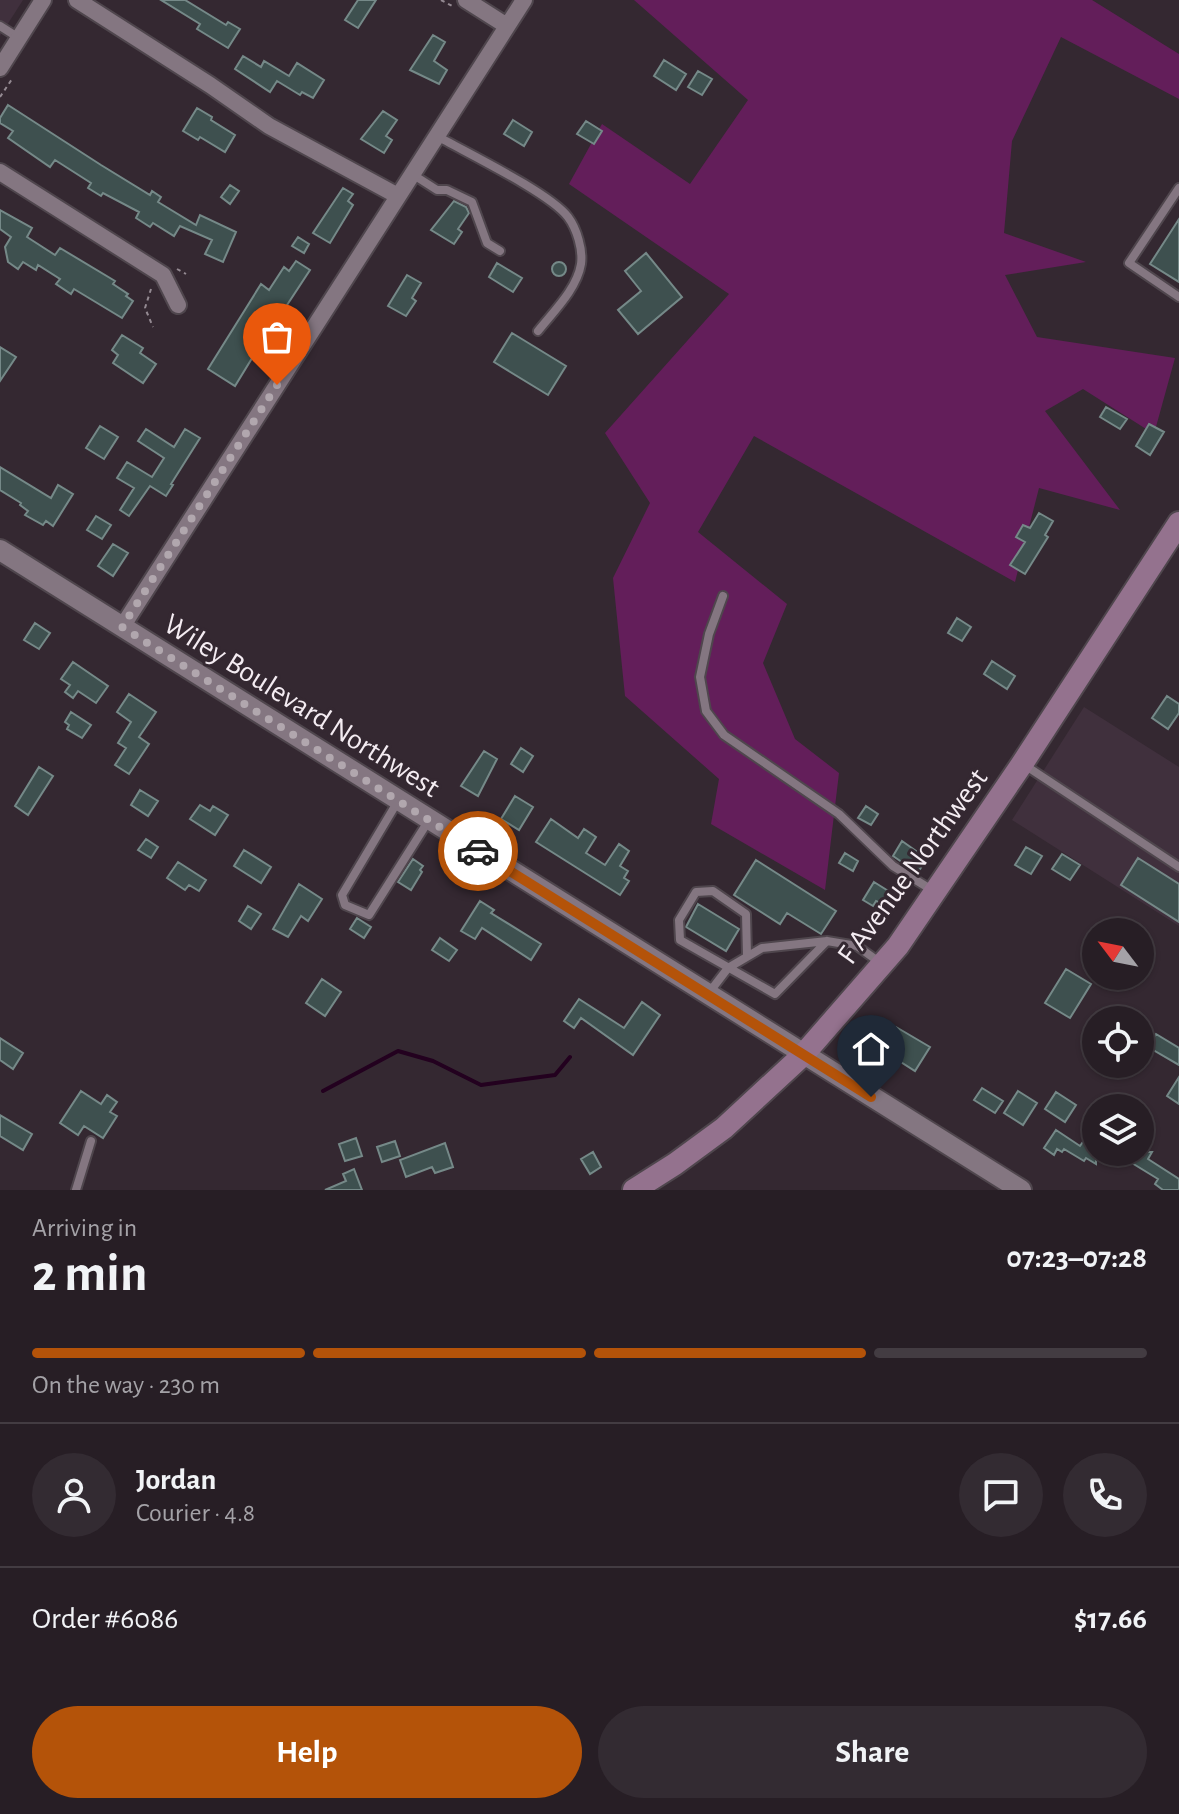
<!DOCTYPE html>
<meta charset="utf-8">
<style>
:root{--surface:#271e25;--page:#332b32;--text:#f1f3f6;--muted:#a4a2a7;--line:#433c42;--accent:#b45309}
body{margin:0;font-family:"Alegreya Sans",sans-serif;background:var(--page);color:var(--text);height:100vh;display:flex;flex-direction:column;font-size:30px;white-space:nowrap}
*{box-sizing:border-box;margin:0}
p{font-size:26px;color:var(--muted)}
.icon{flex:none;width:44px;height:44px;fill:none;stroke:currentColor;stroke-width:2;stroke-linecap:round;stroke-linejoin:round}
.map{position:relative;height:1190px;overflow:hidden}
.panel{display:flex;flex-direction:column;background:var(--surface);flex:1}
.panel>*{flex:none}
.needle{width:52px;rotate:302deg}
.buttons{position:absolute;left:1082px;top:918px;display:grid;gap:16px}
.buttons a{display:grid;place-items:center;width:72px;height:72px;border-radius:50%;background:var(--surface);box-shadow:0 2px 6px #0004,0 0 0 2px var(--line);font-size:40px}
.pin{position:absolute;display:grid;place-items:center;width:68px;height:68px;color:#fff;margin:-82px -34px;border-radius:50% 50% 50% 0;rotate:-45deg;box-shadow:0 0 8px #0007}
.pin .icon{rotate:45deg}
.courier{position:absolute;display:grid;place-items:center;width:80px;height:80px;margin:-40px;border:6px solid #b45309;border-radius:50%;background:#fff;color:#222;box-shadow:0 2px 10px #0007}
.head em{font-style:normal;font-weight:700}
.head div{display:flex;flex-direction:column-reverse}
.head{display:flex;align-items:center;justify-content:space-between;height:136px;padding:0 32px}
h1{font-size:52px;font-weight:700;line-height:60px}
.bar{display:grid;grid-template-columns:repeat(4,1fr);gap:12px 8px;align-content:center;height:96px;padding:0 32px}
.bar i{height:10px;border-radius:6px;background:var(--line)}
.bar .active{background:var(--accent)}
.bar p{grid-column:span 4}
.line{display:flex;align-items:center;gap:20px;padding:0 32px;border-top:2px solid var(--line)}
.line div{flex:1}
.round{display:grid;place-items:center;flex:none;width:84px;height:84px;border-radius:42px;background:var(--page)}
.button{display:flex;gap:16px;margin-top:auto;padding:16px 32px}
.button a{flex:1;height:92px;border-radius:48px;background:var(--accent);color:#fff;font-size:32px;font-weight:700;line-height:92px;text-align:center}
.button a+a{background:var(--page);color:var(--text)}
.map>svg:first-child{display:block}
</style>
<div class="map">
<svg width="1179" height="1190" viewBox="0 0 1179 1190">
<rect width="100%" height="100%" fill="#342831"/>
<!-- built -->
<path fill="#40303d" d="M 0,0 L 23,0 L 0,36 Z
M 1084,707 L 1179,767 L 1179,926 L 1012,820 Z"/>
<!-- green -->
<path fill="#631e5a" d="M 634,0 L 1092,0 L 1179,54 L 1179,99 L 1061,37 L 1012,141 L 1004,233 L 1086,262 L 1005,275 L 1037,337 L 1175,358 L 1154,434 L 1083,389 L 1045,411 L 1120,510 L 1039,488 L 1015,582 L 754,436 L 698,532 L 787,604 L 763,663 L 795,739 L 839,773 L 825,890 L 711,824 L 719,779 L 625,696 L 613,578 L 650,503 L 605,433 L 729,294 L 569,184 L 602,124 L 690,184 L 748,100 Z"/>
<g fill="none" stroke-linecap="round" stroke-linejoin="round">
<!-- stream -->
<path stroke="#23011f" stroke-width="4" d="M 323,1091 L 398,1051 L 433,1061 L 481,1085 L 555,1075 L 570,1057"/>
</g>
<!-- building -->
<path fill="#3e504f" stroke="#758988" stroke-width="2" d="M 161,0 L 185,0 L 226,25 L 228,22 L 240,29 L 228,48 L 197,29 L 200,24 Z
M 358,0 L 376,0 L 358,28 L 345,20 Z
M 433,35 L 445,42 L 434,61 L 447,70 L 439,84 L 410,70 Z
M 243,56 L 261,67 L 264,61 L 289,76 L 297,63 L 324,80 L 313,98 L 302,92 L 300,95 L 277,81 L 270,92 L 235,69 Z
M 664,60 L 686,74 L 676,90 L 654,76 Z
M 698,71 L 712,79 L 702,95 L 688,87 Z
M 8,105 L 101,165 L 150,195 L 152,191 L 161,197 L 158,202 L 196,225 L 200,215 L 236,232 L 223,262 L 205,254 L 212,240 L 180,226 L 174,236 L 153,223 L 150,227 L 136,218 L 139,212 L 103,193 L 101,196 L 88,188 L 91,183 L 55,160 L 50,167 L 8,138 L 13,131 L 0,123 L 0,118 Z
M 197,108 L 212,117 L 211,120 L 235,135 L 225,152 L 200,137 L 198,140 L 183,131 Z
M 383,111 L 397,120 L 386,136 L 392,140 L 384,153 L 361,139 Z
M 513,120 L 532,132 L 524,146 L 504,134 Z
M 586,121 L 602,131 L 594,144 L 577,134 Z
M 230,185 L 239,191 L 230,204 L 221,197 Z
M 343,188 L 353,194 L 348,201 L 353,205 L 330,243 L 313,233 Z
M 454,201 L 466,207 L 469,213 L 458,229 L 462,232 L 454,244 L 431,230 Z
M 0,210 L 32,228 L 27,237 L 55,255 L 60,248 L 115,281 L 113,284 L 128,294 L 126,296 L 133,301 L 122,318 L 74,289 L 71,294 L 56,284 L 60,279 L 38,265 L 36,270 L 23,262 L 18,269 L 8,262 L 5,247 L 11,237 L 0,229 Z
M 1179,219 L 1179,282 L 1150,264 Z
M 298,237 L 309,244 L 304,253 L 292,246 Z
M 646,253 L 682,297 L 638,334 L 618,310 L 641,291 L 625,271 Z
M 296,261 L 310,270 L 268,334 L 271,336 L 257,357 L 254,355 L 235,386 L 208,369 L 261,284 L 269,290 L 284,267 L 289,271 Z
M552 269a7 7 0 1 1 14 0a7 7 0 1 1-14 0Z
M 497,263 L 522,278 L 513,292 L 489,277 Z
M 407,275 L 421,283 L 412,298 L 416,301 L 406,316 L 388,306 Z
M 512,333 L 566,366 L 548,395 L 494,362 Z
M 122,335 L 143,348 L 140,353 L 156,364 L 143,383 L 113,363 L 118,355 L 112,350 Z
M 0,347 L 16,357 L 0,381 Z
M 1106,407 L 1127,419 L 1120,429 L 1100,417 Z
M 1149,424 L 1164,432 L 1150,455 L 1136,446 Z
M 100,426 L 118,437 L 104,459 L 86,448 Z
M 146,429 L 174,447 L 185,429 L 200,438 L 171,484 L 173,485 L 166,496 L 150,486 L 129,516 L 120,510 L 134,488 L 117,478 L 127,462 L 152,477 L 164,458 L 138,441 Z
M 0,467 L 51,498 L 58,485 L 73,494 L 53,526 L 46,521 L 43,525 L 25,515 L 28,511 L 20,505 L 21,503 L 0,490 Z
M 1039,513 L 1053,521 L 1045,535 L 1048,537 L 1025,574 L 1010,565 L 1025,542 L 1016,537 L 1023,525 L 1030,528 Z
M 96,516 L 111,525 L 102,539 L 87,530 Z
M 113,544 L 128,553 L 113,576 L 98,566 Z
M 957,618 L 971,627 L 962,641 L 948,633 Z
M 35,623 L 50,633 L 39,649 L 24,640 Z
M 992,661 L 1015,676 L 1007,689 L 984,674 Z
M 73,662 L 108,686 L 96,703 L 78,691 L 73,698 L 65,692 L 70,685 L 61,679 Z
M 129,694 L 156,712 L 139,737 L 149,744 L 129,774 L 115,765 L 126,748 L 118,743 L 131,722 L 117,712 Z
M 1167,696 L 1179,704 L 1179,713 L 1168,729 L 1152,718 Z
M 71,712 L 91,725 L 82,738 L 67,729 L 69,725 L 65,722 Z
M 521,748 L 533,756 L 523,772 L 511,764 Z
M 484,751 L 497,759 L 478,796 L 461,786 Z
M 39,767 L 53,776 L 28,815 L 15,806 Z
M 140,790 L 158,801 L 148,816 L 131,805 Z
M 515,796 L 533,807 L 519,830 L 501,819 Z
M 200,805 L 210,811 L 213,806 L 228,815 L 215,835 L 190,819 Z
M 866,806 L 878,814 L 871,825 L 858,818 Z
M 551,819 L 578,838 L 584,829 L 596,837 L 586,853 L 605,865 L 619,844 L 629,851 L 620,866 L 628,871 L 624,878 L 629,881 L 620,895 L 536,842 Z
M 146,839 L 158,847 L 151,858 L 138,850 Z
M 902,841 L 926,858 L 918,873 L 893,856 Z
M 1026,847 L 1042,856 L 1031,874 L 1015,865 Z
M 244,850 L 271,867 L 261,883 L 234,866 Z
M 845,853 L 858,861 L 853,871 L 839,863 Z
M 1062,854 L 1080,865 L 1070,880 L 1052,869 Z
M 1138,858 L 1179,884 L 1179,922 L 1121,885 Z
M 413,859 L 423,866 L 420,870 L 422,872 L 411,890 L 398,882 Z
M 756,860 L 836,911 L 821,934 L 787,913 L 780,924 L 734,895 Z
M 178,862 L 206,880 L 199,891 L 189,885 L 185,890 L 167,878 Z
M 874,882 L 890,892 L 883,904 L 876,901 L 873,906 L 863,900 Z
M 299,884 L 322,899 L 308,921 L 301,916 L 288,937 L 273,929 Z
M 480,901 L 494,910 L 491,913 L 541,944 L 531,960 L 482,928 L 475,939 L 461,931 Z
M 698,904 L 739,929 L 726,951 L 686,927 Z
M 248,906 L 261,914 L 251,929 L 239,921 Z
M 357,918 L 371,927 L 364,938 L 350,929 Z
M 440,938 L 457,950 L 449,961 L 432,950 Z
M 1066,969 L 1091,984 L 1070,1018 L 1045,1003 Z
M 322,979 L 341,992 L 325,1016 L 306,1003 Z
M 579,999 L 624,1028 L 642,1002 L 660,1015 L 633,1055 L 581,1018 L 574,1028 L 564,1021 Z
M 896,1027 L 930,1047 L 915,1071 L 882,1050 Z
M 1156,1034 L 1179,1048 L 1179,1065 L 1148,1047 Z
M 0,1038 L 23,1053 L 13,1069 L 0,1060 Z
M 1179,1077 L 1179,1104 L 1167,1096 Z
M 982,1088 L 1003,1101 L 995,1113 L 974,1100 Z
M 81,1091 L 101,1104 L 107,1095 L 117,1102 L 110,1112 L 117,1116 L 103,1138 L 84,1126 L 78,1135 L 60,1123 Z
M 1018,1091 L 1037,1103 L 1023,1125 L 1004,1113 Z
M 1056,1092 L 1076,1105 L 1065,1122 L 1045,1109 Z
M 0,1115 L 32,1134 L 23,1150 L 0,1136 Z
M 1056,1130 L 1080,1146 L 1085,1139 L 1096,1146 L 1096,1164 L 1086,1158 L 1084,1161 L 1064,1149 L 1062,1152 L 1057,1149 L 1054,1155 L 1044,1148 Z
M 356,1138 L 362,1156 L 345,1161 L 339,1144 Z
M 395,1141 L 400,1156 L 382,1162 L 377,1147 Z
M 445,1143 L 453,1167 L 435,1173 L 432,1167 L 406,1177 L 400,1160 Z
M 593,1152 L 601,1167 L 590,1174 L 581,1159 Z
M 1114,1152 L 1152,1152 L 1148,1159 L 1179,1179 L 1179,1190 L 1163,1190 L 1155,1184 L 1158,1179 Z
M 354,1169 L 362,1190 L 325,1190 L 346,1181 L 343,1174 Z"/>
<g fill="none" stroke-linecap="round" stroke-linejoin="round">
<defs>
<path id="service" d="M 0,26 L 19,38
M 437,136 C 467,153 550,193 568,217 C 577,229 583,250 581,264 C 577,289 553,312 538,331
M 412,174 L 437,190 L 447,190 L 472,202 L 487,243 L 500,251
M 1179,188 L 1129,263 L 1179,297
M 723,596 L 709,634 L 700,677 L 706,711 L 724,735 L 839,814 L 893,866 L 932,890
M 1023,764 L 1179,867
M 398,801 L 342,895 L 345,905 L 369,915 L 429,820
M 747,956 L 746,914 L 713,891 L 696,892 L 679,920 L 680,940 L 775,994 L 827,941
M 708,994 L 728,968 L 762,948 L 827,941 L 857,946 L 882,964
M 76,1190 L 91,1141"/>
<path id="minor" d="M 77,0 L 210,85 L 269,126 L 398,196
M 466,0 L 507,26
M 0,68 L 43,0
M 0,172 L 163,275 L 178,305
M 122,627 L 524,0"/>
<path id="tertiary" d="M 0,550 L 1021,1190"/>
<path id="secondary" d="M 634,1190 L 675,1164 L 724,1128 L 803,1055 L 898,946 L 1022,764 L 1179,523"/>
</defs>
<!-- service casing -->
<use href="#service" stroke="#4f464d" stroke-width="12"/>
<!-- minor casing -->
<use href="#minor" stroke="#4f464d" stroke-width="20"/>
<!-- tertiary casing -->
<use href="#tertiary" stroke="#4f464d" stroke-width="24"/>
<!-- secondary casing -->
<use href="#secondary" stroke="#4f464d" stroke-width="26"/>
<!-- path -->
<path stroke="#948a92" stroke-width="2" stroke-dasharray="4 4" stroke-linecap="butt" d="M 441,0 L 454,7
M 0,97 L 12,79
M 177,269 L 186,274
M 151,289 L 145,308 L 153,327"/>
<!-- service -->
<use href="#service" stroke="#847681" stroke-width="8"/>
<!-- minor -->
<use href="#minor" stroke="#847681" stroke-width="16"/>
<!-- tertiary -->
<use href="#tertiary" stroke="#847681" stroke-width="20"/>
<!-- secondary -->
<use href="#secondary" stroke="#94728e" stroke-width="22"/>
</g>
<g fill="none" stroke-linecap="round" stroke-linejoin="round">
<!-- done -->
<path stroke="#b1a7ae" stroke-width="8" stroke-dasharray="0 14.4" d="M 277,385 L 122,627 L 478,851"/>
<!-- route -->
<path stroke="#b45309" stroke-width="10" d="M 478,851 L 871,1097"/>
</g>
<g text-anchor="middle" stroke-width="6" stroke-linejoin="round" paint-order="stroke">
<!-- street labels -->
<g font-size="30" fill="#f4ecf2" stroke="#342831">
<text transform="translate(302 705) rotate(32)" y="10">Wiley Boulevard Northwest</text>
<text transform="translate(912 866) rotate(-54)" y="10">F Avenue Northwest</text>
</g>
</g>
</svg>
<div class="buttons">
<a><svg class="needle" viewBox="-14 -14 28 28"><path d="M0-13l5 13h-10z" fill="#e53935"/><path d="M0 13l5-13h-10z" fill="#a4a2a7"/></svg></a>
<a><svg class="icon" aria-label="locate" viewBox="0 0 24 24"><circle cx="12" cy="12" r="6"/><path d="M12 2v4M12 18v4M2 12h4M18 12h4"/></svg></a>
<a><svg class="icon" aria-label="layers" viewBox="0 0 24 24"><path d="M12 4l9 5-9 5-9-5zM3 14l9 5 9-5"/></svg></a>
</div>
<div class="pin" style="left:277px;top:385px;background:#ea580c"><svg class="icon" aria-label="bag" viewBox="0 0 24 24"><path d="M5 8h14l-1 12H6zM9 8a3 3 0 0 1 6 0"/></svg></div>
<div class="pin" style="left:871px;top:1097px;background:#1f2937"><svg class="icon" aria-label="home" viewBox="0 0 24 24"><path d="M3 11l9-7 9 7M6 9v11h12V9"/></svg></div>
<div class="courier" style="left:478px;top:851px"><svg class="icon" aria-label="car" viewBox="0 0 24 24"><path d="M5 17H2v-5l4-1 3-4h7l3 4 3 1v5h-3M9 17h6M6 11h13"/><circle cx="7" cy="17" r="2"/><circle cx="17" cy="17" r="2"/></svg></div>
</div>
<section class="panel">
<div class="head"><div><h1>2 min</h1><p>Arriving in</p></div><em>07:23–07:28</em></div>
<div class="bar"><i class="active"></i><i class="active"></i><i class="active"></i><i></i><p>On the way · 230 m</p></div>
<div class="line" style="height:144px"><a class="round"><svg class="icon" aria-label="person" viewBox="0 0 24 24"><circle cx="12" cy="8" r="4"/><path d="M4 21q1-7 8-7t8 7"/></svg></a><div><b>Jordan</b><p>Courier · 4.8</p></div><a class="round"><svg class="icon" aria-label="chat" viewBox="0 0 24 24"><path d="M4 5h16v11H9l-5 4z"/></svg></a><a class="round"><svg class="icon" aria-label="phone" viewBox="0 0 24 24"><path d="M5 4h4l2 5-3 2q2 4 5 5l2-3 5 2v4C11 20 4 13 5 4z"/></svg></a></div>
<div class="line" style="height:104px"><div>Order #6086</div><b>$17.66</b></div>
<div class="button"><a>Help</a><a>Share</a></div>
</section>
